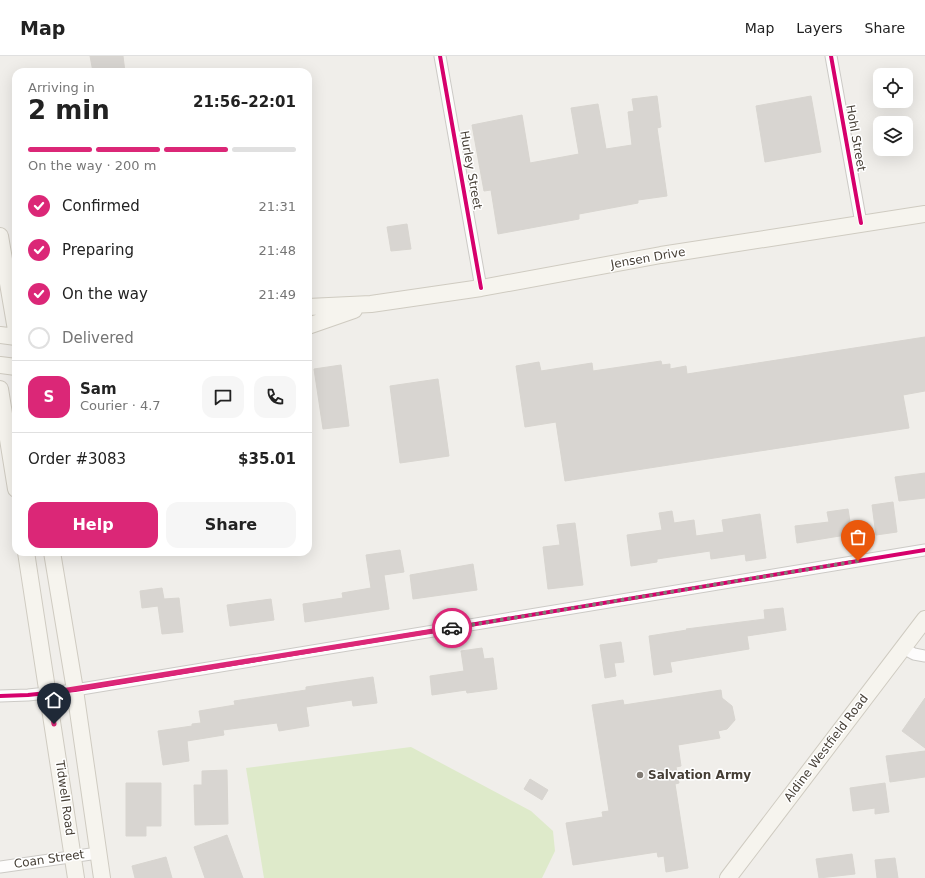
<!DOCTYPE html>
<meta charset="utf-8">
<style>
:root{--surface:#fff;--page:#f6f6f6;--text:#222;--muted:#767676;--line:#e0e0e0;--accent:#db2777}
body{margin:0;font-family:"DejaVu Sans",sans-serif;background:var(--page);color:var(--text);height:100vh;display:flex;flex-direction:column;font-size:15px;white-space:nowrap}
*{box-sizing:border-box;margin:0}
p{font-size:13px;color:var(--muted)}
.icon{flex:none;width:22px;height:22px;fill:none;stroke:currentColor;stroke-width:2;stroke-linecap:round;stroke-linejoin:round}
.map{position:relative;flex:1;overflow:hidden}
.details{position:absolute;left:12px;top:12px;width:300px;height:488px;display:flex;flex-direction:column;background:var(--surface);border-radius:12px;box-shadow:0 4px 16px #0002}
.details>*{flex:none}
.buttons{position:absolute;left:873px;top:12px;display:grid;gap:8px}
.buttons a{display:grid;place-items:center;width:40px;height:40px;border-radius:8px;background:var(--surface);box-shadow:0 4px 16px #0002;font-size:20px}
.pin{position:absolute;display:grid;place-items:center;width:34px;height:34px;color:#fff;margin:-41px -17px;border-radius:50% 50% 50% 0;rotate:-45deg;box-shadow:0 0 4px #0007}
.pin .icon{rotate:45deg}
.courier{position:absolute;display:grid;place-items:center;width:40px;height:40px;margin:-20px;border:3px solid #db2777;border-radius:50%;background:#fff;color:#222;box-shadow:0 1px 5px #0007}
.summary em{font-style:normal;font-weight:700}
.summary div{display:flex;flex-direction:column-reverse}
.summary{display:flex;align-items:center;justify-content:space-between;height:68px;padding:0 16px}
h1{font-size:26px;font-weight:700;line-height:30px}
.bar{display:grid;grid-template-columns:repeat(4,1fr);gap:6px 4px;align-content:center;height:48px;padding:0 16px}
.bar i{height:5px;border-radius:3px;background:var(--line)}
.bar .active{background:var(--accent)}
.bar p{grid-column:span 4}
.line{display:flex;align-items:center;gap:10px;padding:0 16px;border-top:1px solid var(--line)}
.line div{flex:1}
.round{display:grid;place-items:center;flex:none;width:42px;height:42px;border-radius:12px;background:var(--page)}
ol{padding:0 16px;list-style:none}
li{display:flex;align-items:center;gap:12px;height:44px}
li p{margin-inline-start:auto}
li .icon{padding:4px;border-radius:50%;background:var(--accent);color:#fff;stroke-width:4}
li:last-child{color:var(--muted)}
li i{width:22px;height:22px;border:2px solid var(--line);border-radius:50%}
.button{display:flex;gap:8px;margin-top:auto;padding:8px 16px}
.button a{flex:1;height:46px;border-radius:12px;background:var(--accent);color:#fff;font-size:16px;font-weight:700;line-height:46px;text-align:center}
.button a+a{background:var(--page);color:var(--text)}
header{display:flex;align-items:center;gap:24px;box-sizing:border-box;height:56px;padding:0 20px;background:var(--surface);border-bottom:1px solid var(--line)}
header strong{font-size:19px}
nav{display:flex;gap:22px;margin-inline-start:auto;font-size:14px}
.map>svg:first-child{display:block}
</style>
<header>
<strong>Map</strong>
<nav><a>Map</a><a>Layers</a><a>Share</a></nav>
</header>
<div class="map">
<svg width="925" height="822" viewBox="0 0 925 822">
<rect width="100%" height="100%" fill="#f0eeea"/>
<!-- pitch -->
<path fill="#deeaca" d="M 411,691 L 531,755 L 553,775 L 555,795 L 542,822 L 264,822 L 246,712 Z"/>
<!-- building -->
<path fill="#d8d5d1" stroke="#d8d5d0" d="M 90,0 L 123,0 L 125,16 L 93,16 Z
M 657,40 L 661,71 L 657,72 L 667,140 L 638,144 L 638,147 L 579,158 L 579,163 L 498,178 L 491,134 L 484,135 L 472,69 L 522,59 L 530,107 L 579,98 L 571,52 L 598,48 L 606,93 L 632,89 L 628,56 L 634,55 L 632,43 Z
M 811,40 L 821,96 L 765,106 L 756,50 Z
M 407,168 L 411,193 L 391,195 L 387,171 Z
M 925,281 L 925,335 L 903,339 L 909,372 L 565,425 L 556,366 L 525,371 L 516,310 L 539,306 L 541,315 L 592,307 L 593,315 L 661,305 L 662,309 L 670,308 L 670,313 L 686,310 L 687,318 Z
M 341,309 L 349,370 L 323,373 L 314,313 Z
M 438,323 L 449,400 L 400,407 L 390,330 Z
M 925,417 L 925,442 L 899,445 L 895,421 Z
M 893,446 L 897,476 L 876,479 L 872,449 Z
M 848,453 L 852,478 L 797,487 L 795,470 L 829,466 L 827,456 Z
M 672,455 L 674,467 L 694,464 L 696,480 L 724,476 L 722,464 L 760,458 L 766,502 L 746,505 L 745,498 L 711,503 L 710,495 L 657,503 L 657,506 L 631,510 L 627,479 L 662,474 L 659,457 Z
M 575,467 L 583,529 L 548,533 L 543,491 L 560,489 L 557,469 Z
M 400,494 L 404,516 L 384,519 L 389,553 L 305,566 L 303,548 L 343,542 L 342,537 L 371,532 L 366,499 Z
M 473,508 L 477,534 L 413,543 L 410,519 Z
M 162,532 L 164,543 L 179,542 L 183,576 L 162,578 L 158,550 L 142,552 L 140,535 Z
M 271,543 L 274,564 L 230,570 L 227,549 Z
M 783,552 L 786,574 L 747,580 L 749,593 L 670,606 L 672,616 L 654,619 L 649,580 L 687,574 L 686,573 L 765,563 L 764,554 Z
M 621,586 L 624,606 L 614,607 L 616,620 L 605,622 L 600,589 Z
M 482,592 L 484,603 L 493,602 L 497,633 L 467,637 L 466,634 L 432,639 L 430,620 L 464,615 L 461,595 Z
M 373,621 L 377,647 L 353,650 L 352,644 L 306,651 L 309,670 L 279,675 L 277,667 L 223,674 L 224,679 L 187,685 L 189,705 L 163,709 L 158,675 L 192,670 L 192,668 L 201,667 L 199,655 L 235,649 L 234,645 L 306,634 L 306,631 Z
M 721,634 L 722,642 L 732,650 L 735,664 L 727,673 L 718,675 L 720,682 L 678,689 L 681,710 L 676,711 L 679,727 L 675,728 L 688,812 L 666,816 L 664,800 L 658,801 L 657,796 L 573,809 L 566,767 L 603,761 L 602,756 L 609,755 L 592,649 L 623,644 L 624,649 Z
M 925,642 L 925,692 L 902,675 Z
M 925,695 L 925,721 L 890,726 L 886,700 Z
M 227,714 L 228,768 L 195,769 L 194,729 L 202,729 L 202,715 Z
M 530,723 L 548,734 L 542,744 L 524,733 Z
M 126,727 L 161,727 L 161,770 L 146,770 L 146,780 L 126,780 Z
M 885,727 L 889,756 L 875,758 L 875,752 L 853,755 L 850,732 Z
M 227,779 L 243,822 L 205,822 L 194,791 Z
M 852,798 L 855,818 L 819,822 L 816,803 Z
M 166,801 L 172,822 L 135,822 L 132,810 Z
M 895,802 L 898,822 L 877,822 L 875,804 Z"/>
<g fill="none" stroke-linecap="round" stroke-linejoin="round">
<defs>
<path id="street" d="M 440,0 L 481,232
M 831,0 L 861,167
M 903,592 L 914,598 L 925,600
M 0,640 L 28,639 L 75,634 L 925,494
M 0,811 L 98,797"/>
<path id="secondary" d="M 0,180 L 16,274
M 308,251 L 371,248 L 481,232 L 661,199 L 925,158
M 308,270 L 354,254
M 0,279 L 16,281
M 0,309 L 16,311
M 0,333 L 16,433
M 26,496 L 76,822
M 52,496 L 75,634 L 102,822
M 728,822 L 925,563"/>
</defs>
<!-- street casing -->
<use href="#street" stroke="#cccac6" stroke-width="13"/>
<!-- secondary casing -->
<use href="#secondary" stroke="#cfcbc1" stroke-width="18"/>
<!-- street -->
<use href="#street" stroke="#fdfcfc" stroke-width="11"/>
<!-- secondary -->
<use href="#secondary" stroke="#f6f4ee" stroke-width="16"/>
<defs>
<path id="cycleway" d="M 440,0 L 481,232
M 831,0 L 861,167
M 0,640 L 28,639 L 75,634 L 925,494"/>
</defs>
<!-- cycleway casing -->
<use href="#cycleway" stroke="#fff" stroke-width="6"/>
<!-- cycleway -->
<use href="#cycleway" stroke="#d6006c" stroke-width="4"/>
</g>
<g fill="none" stroke-linecap="round" stroke-linejoin="round">
<!-- done -->
<path stroke="#827c75" stroke-width="4" stroke-dasharray="0 7.2" d="M 452,572 L 858,505"/>
<!-- route -->
<path stroke="#db2777" stroke-width="5" d="M 54,668 L 49,637 L 452,572"/>
</g>
<!-- markers -->
<circle fill="#827c75" stroke="#fff" stroke-width="1.5" cx="640" cy="719" r="4"/>
<g text-anchor="middle" stroke-width="3" stroke-linejoin="round" paint-order="stroke">
<!-- street labels -->
<g font-size="12" fill="#463f36" stroke="#fff">
<text transform="translate(856 82) rotate(80)" y="4">Hohl Street</text>
<text transform="translate(471 114) rotate(80)" y="4">Hurley Street</text>
<text transform="translate(648 202) rotate(-10)" y="4">Jensen Drive</text>
<text transform="translate(826 692) rotate(-53)" y="4">Aldine Westfield Road</text>
<text transform="translate(65 742) rotate(82)" y="4">Tidwell Road</text>
<text transform="translate(49 803) rotate(-8)" y="4">Coan Street</text>
</g>
<!-- poi labels -->
<g font-size="12" font-weight="bold" fill="#463f36" stroke="#fff" text-anchor="start">
<text x="648" y="723">Salvation Army</text>
</g>
</g>
</svg>
<div class="buttons">
<a><svg class="icon" aria-label="locate" viewBox="0 0 24 24"><circle cx="12" cy="12" r="6"/><path d="M12 2v4M12 18v4M2 12h4M18 12h4"/></svg></a>
<a><svg class="icon" aria-label="layers" viewBox="0 0 24 24"><path d="M12 4l9 5-9 5-9-5zM3 14l9 5 9-5"/></svg></a>
</div>
<div class="pin" style="left:858px;top:505px;background:#ea580c"><svg class="icon" aria-label="bag" viewBox="0 0 24 24"><path d="M5 8h14l-1 12H6zM9 8a3 3 0 0 1 6 0"/></svg></div>
<div class="pin" style="left:54px;top:668px;background:#1f2937"><svg class="icon" aria-label="home" viewBox="0 0 24 24"><path d="M3 11l9-7 9 7M6 9v11h12V9"/></svg></div>
<div class="courier" style="left:452px;top:572px"><svg class="icon" aria-label="car" viewBox="0 0 24 24"><path d="M5 17H2v-5l4-1 3-4h7l3 4 3 1v5h-3M9 17h6M6 11h13"/><circle cx="7" cy="17" r="2"/><circle cx="17" cy="17" r="2"/></svg></div>
<section class="details">
<div class="summary"><div><h1>2 min</h1><p>Arriving in</p></div><em>21:56–22:01</em></div>
<div class="bar"><i class="active"></i><i class="active"></i><i class="active"></i><i></i><p>On the way · 200 m</p></div>
<ol>
<li><svg class="icon" aria-label="check" viewBox="0 0 24 24"><path d="M5 12l5 5 9-10"/></svg>Confirmed<p>21:31</p></li>
<li><svg class="icon" aria-label="check" viewBox="0 0 24 24"><path d="M5 12l5 5 9-10"/></svg>Preparing<p>21:48</p></li>
<li><svg class="icon" aria-label="check" viewBox="0 0 24 24"><path d="M5 12l5 5 9-10"/></svg>On the way<p>21:49</p></li>
<li><i></i>Delivered</li>
</ol>
<div class="line" style="height:72px"><b class="round" style="background:var(--accent);color:#fff">S</b><div><b>Sam</b><p>Courier · 4.7</p></div><a class="round"><svg class="icon" aria-label="chat" viewBox="0 0 24 24"><path d="M4 5h16v11H9l-5 4z"/></svg></a><a class="round"><svg class="icon" aria-label="phone" viewBox="0 0 24 24"><path d="M5 4h4l2 5-3 2q2 4 5 5l2-3 5 2v4C11 20 4 13 5 4z"/></svg></a></div>
<div class="line" style="height:52px"><div>Order #3083</div><b>$35.01</b></div>
<div class="button"><a>Help</a><a>Share</a></div>
</section>
</div>
